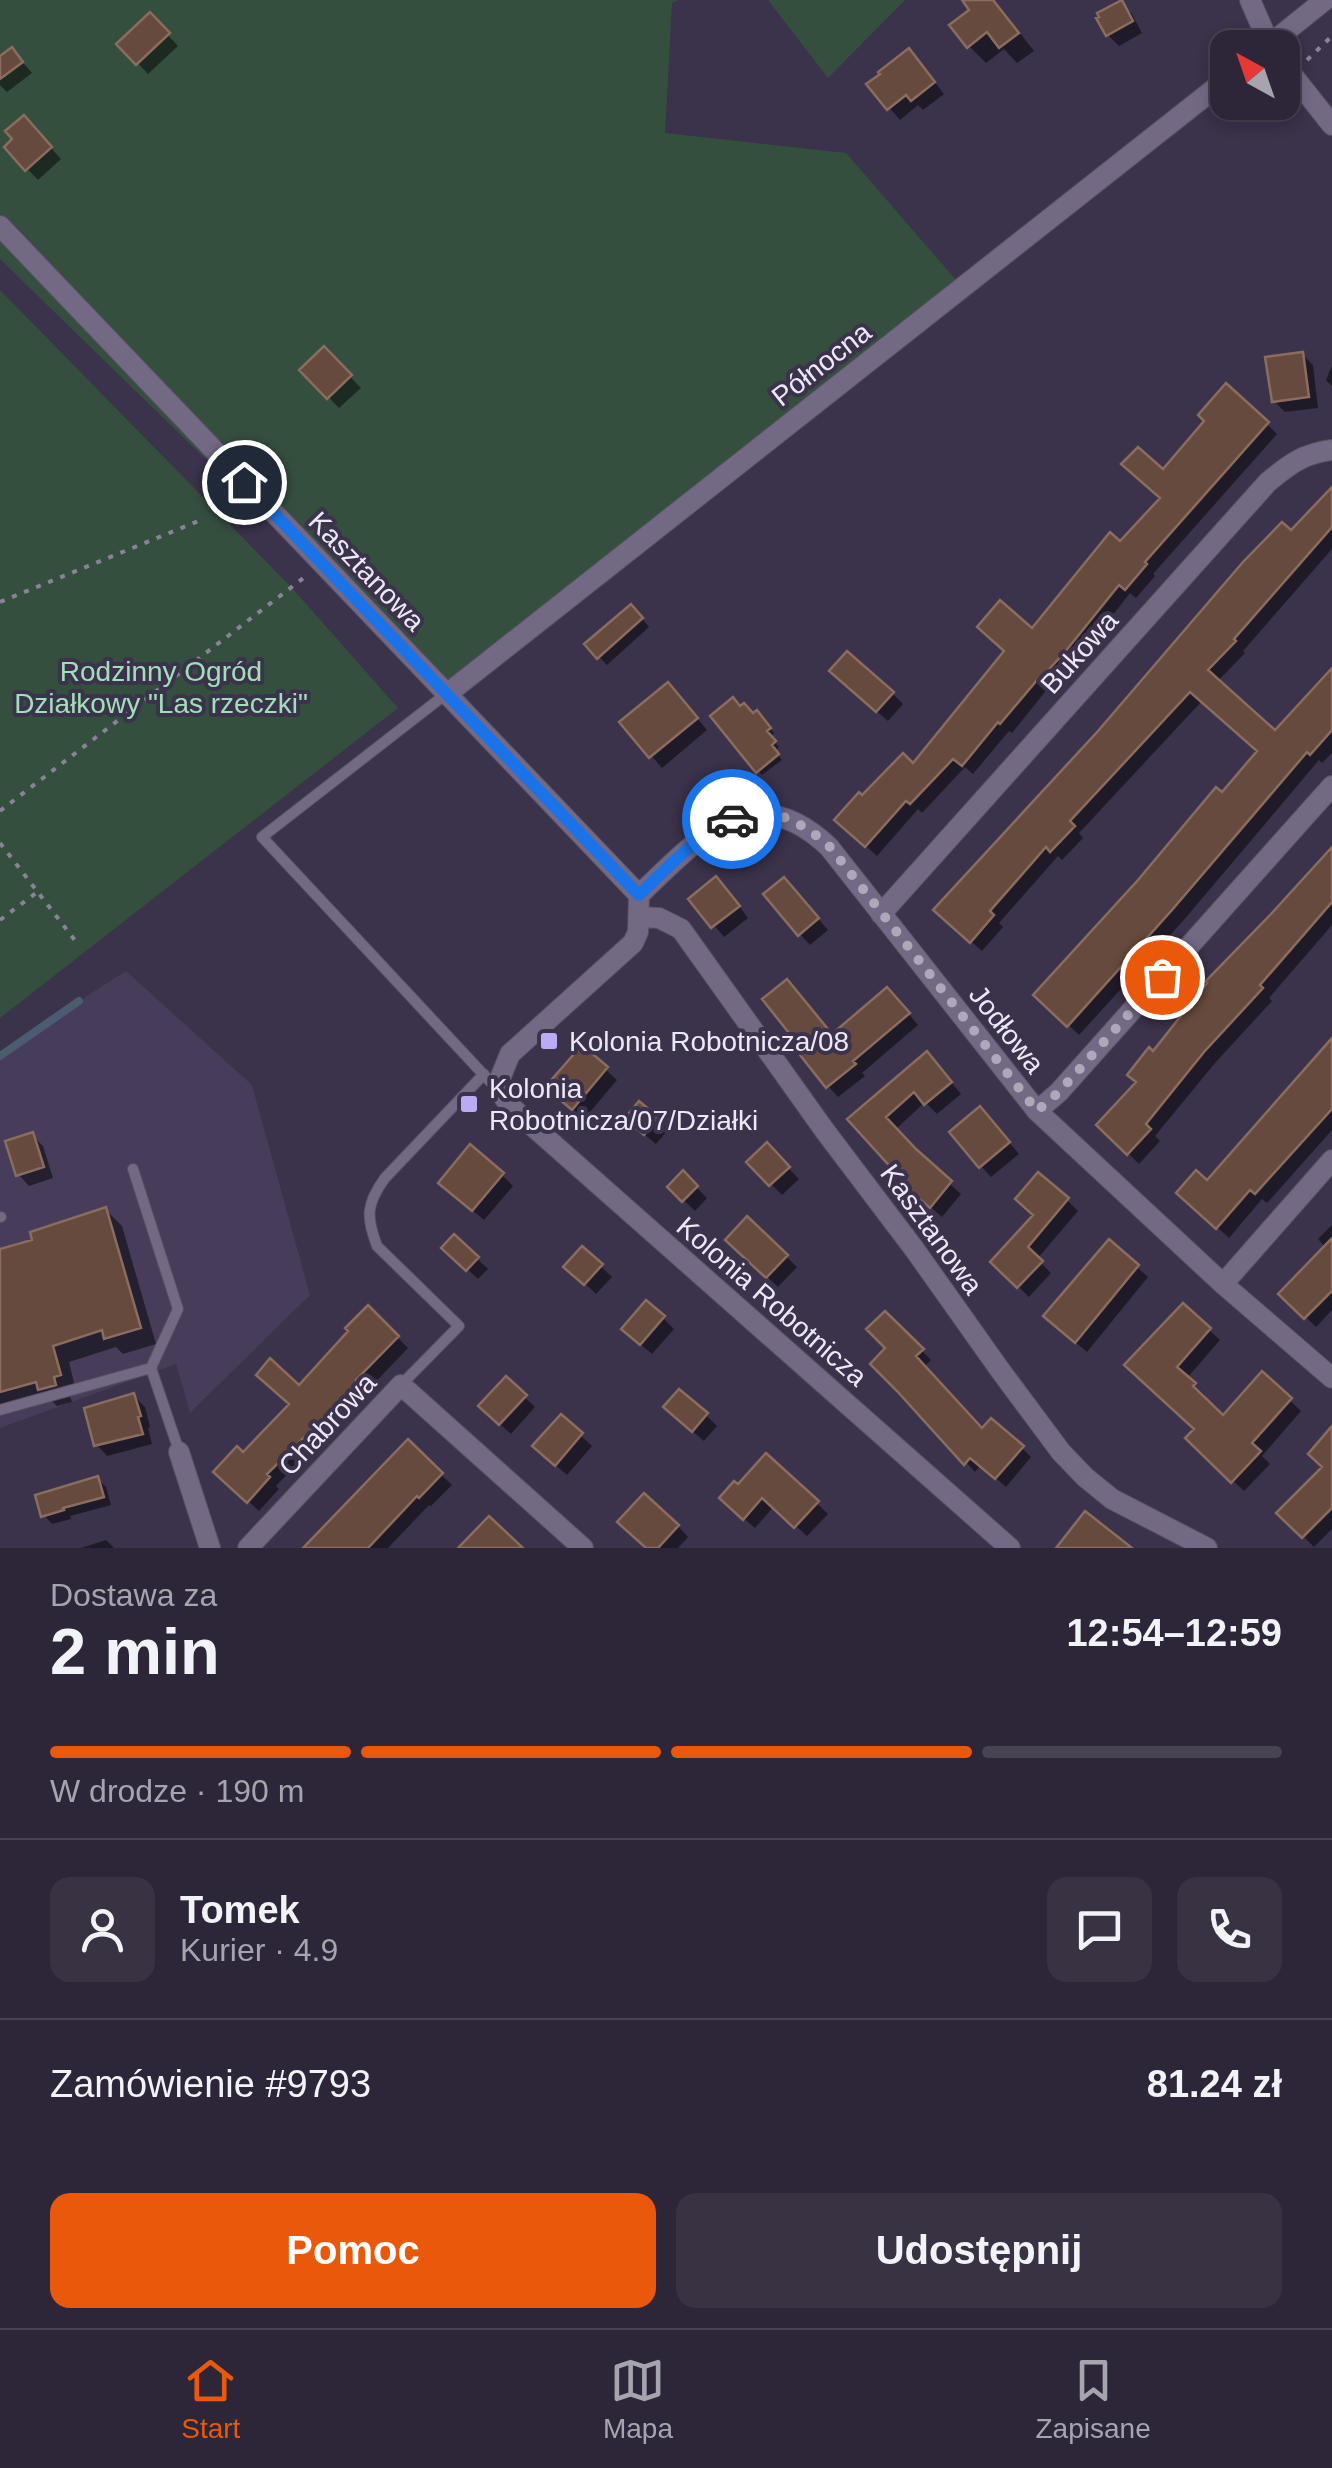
<!DOCTYPE html>
<html lang="pl">
<meta charset="utf-8">
<style>
:root{--surface:#2c2638;--page:#383243;--text:#f1f3f6;--muted:#a6a5ae;--line:#484353;--accent:#ea580c}
body{margin:0;font-family:Arial,sans-serif;background:var(--page);color:var(--text);height:100vh;display:flex;flex-direction:column;font-size:38px;white-space:nowrap}
*{box-sizing:border-box;margin:0}
p{font-size:32px;color:var(--muted)}
.icon{flex:none;width:55px;height:55px;fill:none;stroke:currentColor;stroke-width:2;stroke-linecap:round;stroke-linejoin:round}
.map{position:relative;height:1548px;overflow:hidden}
.details{display:flex;flex-direction:column;background:var(--surface);flex:1}
.details>*{flex:none}
.needle{width:65px;rotate:320deg}
.fabs{position:absolute;left:1210px;top:30px;display:grid;gap:20px}
.fabs a{display:grid;place-items:center;width:90px;height:90px;border-radius:20px;background:var(--surface);box-shadow:0 5px 15px #0003,0 0 0 2px var(--line);font-size:50px}
.pin{position:absolute;display:grid;place-items:center;width:85px;height:85px;color:#fff;margin:-42px;border:5px solid #fff;border-radius:50%;box-shadow:0 2px 10px #0007}
.courier{position:absolute;display:grid;place-items:center;width:100px;height:100px;margin:-50px;border:8px solid #1a73e8;border-radius:50%;background:#fff;color:#222;box-shadow:0 2px 12px #0007}
.headline em{font-style:normal;font-weight:700}
.headline div{display:flex;flex-direction:column-reverse}
.headline{display:flex;align-items:center;justify-content:space-between;height:170px;padding:0 50px}
h1{font-size:65px;font-weight:700;line-height:75px}
.bar{display:grid;grid-template-columns:repeat(4,1fr);gap:15px 10px;align-content:center;height:120px;padding:0 50px}
.bar i{height:12px;border-radius:8px;background:var(--line)}
.bar .selected{background:var(--accent)}
.bar p{grid-column:span 4}
.line{display:flex;align-items:center;gap:25px;padding:0 50px;border-top:2px solid var(--line)}
.line div{flex:1}
.round{display:grid;place-items:center;flex:none;width:105px;height:105px;border-radius:20px;background:var(--page)}
.primary-button{display:flex;gap:20px;margin-top:auto;padding:20px 50px}
.primary-button a{flex:1;height:115px;border-radius:20px;background:var(--accent);color:#fff;font-size:40px;font-weight:700;line-height:115px;text-align:center}
.primary-button a+a{background:var(--page);color:var(--text)}
.menu{display:flex;justify-content:space-around;align-items:center;height:140px;border-top:2px solid var(--line);background:var(--surface);font-size:28px;color:var(--muted)}
.menu a{display:grid;justify-items:center;gap:5px}
.menu .selected{color:var(--accent)}
.map>svg:first-child{display:block}
</style>
<div class="map">
<svg width="1332" height="1548" viewBox="0 0 1332 1548">
<rect width="100%" height="100%" fill="#3b324b"/>
<!-- built -->
<path fill="#473c5a" d="M 126,971 L 252,1085 L 310,1295 L 190,1413 L 176,1364 L 0,1428 L 0,1058 L 79,1001 Z"/>
<!-- green -->
<path fill="#354f3f" d="M 0,0 L 679,0 L 672,3 L 665,133 L 846,153 L 963,288 L 447,694 L 0,259 Z
M 768,0 L 905,0 L 828,78 Z
M 0,290 L 292,588 L 398,708 L 0,1018 Z"/>
<!-- shadow -->
<path fill="#0007" d="M 965,0 L 994,0 L 1034,51 L 1017,63 L 1004,49 L 986,63 L 969,46 L 973,10 Z
M 1121,3 L 1132,14 L 1142,33 L 1119,46 L 1108,35 L 1100,19 Z
M 150,16 L 178,46 L 148,74 L 120,44 Z
M 12,50 L 32,73 L 7,92 L 0,85 L 0,59 Z
M 919,62 L 944,94 L 923,110 L 918,105 L 900,120 L 870,85 Z
M 34,129 L 61,159 L 38,180 L 7,147 Z
M 324,350 L 361,388 L 339,408 L 302,370 Z
M 1302,354 L 1313,365 L 1318,408 L 1285,412 L 1274,401 Z
M 1332,366 L 1332,386 L 1326,380 Z
M 1267,424 L 1277,434 L 1153,574 L 1155,576 L 1136,598 L 1130,593 L 1075,663 L 1051,689 L 1049,687 L 1012,733 L 1009,731 L 973,774 L 965,767 L 922,813 L 918,809 L 877,856 L 848,830 L 862,798 L 913,767 L 1032,631 L 1121,544 L 1163,498 L 1164,473 Z
M 1332,491 L 1332,549 L 1243,651 L 1245,653 L 1217,682 L 1275,733 L 1332,669 L 1332,753 L 1322,763 L 1319,760 L 1183,921 L 1079,1035 L 1037,995 L 1140,882 L 1222,796 L 1260,752 L 1202,701 L 1079,833 L 1083,838 L 1062,860 L 1058,856 L 999,923 L 1003,927 L 982,951 L 947,921 L 1291,534 Z
M 639,615 L 649,627 L 607,665 L 588,645 Z
M 843,682 L 892,693 L 903,704 L 888,721 Z
M 679,696 L 707,730 L 662,768 L 622,722 Z
M 741,709 L 754,716 L 757,714 L 774,733 L 770,737 L 779,747 L 775,751 L 782,760 L 762,775 L 758,771 Z
M 1332,851 L 1332,925 L 1269,998 L 1272,1001 L 1215,1063 L 1155,1136 L 1160,1141 L 1139,1164 L 1099,1125 L 1139,1083 L 1153,1054 Z
M 727,890 L 748,918 L 724,937 L 692,899 Z
M 794,891 L 828,930 L 810,945 L 800,934 Z
M 898,1001 L 918,1025 L 862,1073 L 865,1076 L 838,1097 L 828,1086 L 808,1052 Z
M 1332,1043 L 1332,1130 L 1267,1203 L 1262,1199 L 1229,1238 L 1190,1203 Z
M 582,1048 L 617,1080 L 584,1119 L 559,1098 Z
M 937,1065 L 961,1094 L 937,1114 L 925,1102 L 895,1130 L 919,1156 L 961,1194 L 942,1217 L 917,1195 L 908,1182 L 850,1119 Z
M 658,1119 L 668,1130 L 656,1144 L 638,1129 Z
M 990,1120 L 1019,1154 L 991,1177 L 981,1166 Z
M 32,1135 L 43,1146 L 53,1178 L 29,1186 L 19,1175 Z
M 767,1146 L 799,1179 L 782,1195 L 750,1162 Z
M 683,1174 L 707,1198 L 695,1211 L 670,1187 Z
M 502,1175 L 513,1186 L 484,1220 L 452,1193 Z
M 1067,1200 L 1078,1211 L 1037,1259 L 1051,1273 L 1029,1297 L 993,1262 Z
M 106,1210 L 122,1226 L 156,1344 L 123,1354 L 116,1347 L 69,1362 L 76,1391 L 69,1393 L 72,1402 L 57,1406 L 50,1399 L 0,1409 L 0,1252 L 35,1242 Z
M 747,1219 L 797,1267 L 778,1287 L 728,1240 Z
M 1332,1225 L 1332,1310 L 1316,1327 L 1282,1294 L 1326,1248 L 1318,1239 Z
M 454,1237 L 488,1269 L 478,1279 L 444,1248 Z
M 1109,1242 L 1148,1277 L 1087,1352 L 1057,1327 Z
M 582,1249 L 612,1277 L 596,1294 L 567,1266 Z
M 1183,1306 L 1220,1340 L 1187,1378 L 1205,1395 L 1202,1399 L 1223,1419 L 1263,1375 L 1301,1411 L 1262,1456 L 1270,1464 L 1244,1491 L 1188,1438 L 1197,1430 L 1138,1376 Z
M 368,1308 L 408,1348 L 276,1486 L 279,1489 L 259,1511 L 217,1472 L 243,1455 L 292,1405 L 300,1388 Z
M 885,1314 L 931,1360 L 924,1367 L 983,1432 L 1022,1448 L 1031,1457 L 1006,1487 L 981,1465 L 975,1472 L 901,1392 L 889,1348 Z
M 663,1318 L 674,1329 L 652,1354 L 635,1340 Z
M 506,1379 L 535,1407 L 511,1434 L 492,1417 Z
M 134,1396 L 145,1407 L 150,1427 L 148,1428 L 152,1444 L 107,1456 L 97,1445 Z
M 706,1415 L 717,1426 L 704,1441 L 677,1418 Z
M 561,1417 L 592,1446 L 567,1475 L 546,1457 Z
M 1332,1439 L 1332,1529 L 1314,1547 L 1280,1513 L 1325,1467 Z
M 408,1443 L 452,1485 L 431,1506 L 429,1505 L 388,1548 L 306,1548 Z
M 767,1456 L 828,1514 L 807,1536 L 774,1506 L 755,1528 L 733,1509 L 738,1488 Z
M 97,1479 L 106,1487 L 111,1505 L 70,1516 L 71,1519 L 52,1524 L 44,1515 Z
M 678,1526 L 688,1537 L 678,1548 L 648,1548 Z
M 106,1540 L 114,1548 L 81,1548 Z"/>
<g fill="none" stroke-linecap="round" stroke-linejoin="round">
<!-- stream -->
<path stroke="#4b5b70" stroke-width="8" d="M 0,1056 L 79,1001"/>
</g>
<!-- building -->
<path fill="#664a3d" stroke="#8b6d5f" stroke-width="2.5" d="M 962,0 L 993,0 L 1019,33 L 999,48 L 987,32 L 967,48 L 949,25 L 969,10 Z
M 1122,0 L 1133,21 L 1106,36 L 1096,18 L 1099,17 L 1097,13 Z
M 150,12 L 170,33 L 136,65 L 116,44 Z
M 12,47 L 23,62 L 0,79 L 0,56 Z
M 909,48 L 935,82 L 911,101 L 906,95 L 887,110 L 866,84 L 880,74 L 878,72 Z
M 24,115 L 52,147 L 25,171 L 4,147 L 12,139 L 5,131 Z
M 324,346 L 352,375 L 327,399 L 299,370 Z
M 1303,352 L 1309,397 L 1272,402 L 1265,357 Z
M 1226,383 L 1269,422 L 1145,562 L 1147,564 L 1125,590 L 1119,585 L 1065,652 L 1039,680 L 1038,679 L 1000,724 L 998,722 L 962,766 L 953,759 L 910,804 L 906,801 L 865,847 L 834,820 L 859,792 L 862,795 L 903,753 L 913,763 L 1004,651 L 977,627 L 1000,600 L 1032,628 L 1110,532 L 1120,541 L 1160,498 L 1121,464 L 1138,447 L 1163,469 L 1204,421 L 1198,415 Z
M 1332,487 L 1332,527 L 1234,639 L 1236,641 L 1208,670 L 1275,730 L 1332,668 L 1332,730 L 1310,755 L 1307,752 L 1172,910 L 1067,1027 L 1033,995 L 1138,880 L 1216,787 L 1222,792 L 1257,751 L 1190,692 L 1070,821 L 1075,826 L 1050,852 L 1046,847 L 990,911 L 994,915 L 970,943 L 933,910 L 1098,731 L 1243,562 L 1282,522 L 1291,530 Z
M 631,604 L 643,618 L 597,659 L 584,644 Z
M 847,651 L 894,692 L 876,712 L 829,671 Z
M 668,682 L 698,718 L 649,758 L 619,722 Z
M 733,697 L 740,706 L 744,703 L 753,713 L 757,710 L 771,728 L 767,731 L 776,741 L 772,745 L 779,754 L 756,773 L 710,716 Z
M 1332,847 L 1332,902 L 1260,985 L 1263,988 L 1204,1052 L 1146,1124 L 1151,1129 L 1127,1155 L 1096,1125 L 1136,1082 L 1127,1075 L 1149,1047 L 1153,1051 L 1207,983 L 1205,982 L 1271,914 Z
M 716,876 L 740,906 L 711,928 L 688,899 Z
M 784,877 L 819,918 L 798,936 L 763,894 Z
M 787,979 L 832,1034 L 887,987 L 910,1013 L 853,1061 L 856,1064 L 826,1088 L 800,1055 L 804,1052 L 762,999 Z
M 1332,1038 L 1332,1109 L 1255,1194 L 1250,1190 L 1216,1229 L 1176,1193 L 1196,1170 L 1207,1180 Z
M 582,1045 L 608,1067 L 572,1110 L 545,1087 Z
M 927,1051 L 952,1082 L 924,1105 L 914,1092 L 886,1117 L 916,1149 L 952,1181 L 930,1208 L 902,1184 L 904,1182 L 847,1119 Z
M 639,1101 L 659,1118 L 644,1135 L 624,1119 Z
M 980,1106 L 1010,1142 L 979,1168 L 949,1132 Z
M 33,1132 L 44,1167 L 16,1176 L 5,1141 Z
M 767,1142 L 790,1167 L 769,1186 L 746,1162 Z
M 470,1144 L 504,1173 L 472,1211 L 438,1183 Z
M 683,1170 L 698,1186 L 682,1202 L 667,1187 Z
M 1038,1172 L 1069,1198 L 1028,1247 L 1043,1261 L 1017,1288 L 990,1262 L 1033,1215 L 1015,1199 Z
M 106,1207 L 141,1328 L 104,1339 L 102,1330 L 53,1346 L 61,1375 L 54,1377 L 56,1385 L 38,1390 L 36,1382 L 0,1392 L 0,1249 L 32,1240 L 30,1232 Z
M 747,1216 L 788,1255 L 766,1278 L 725,1240 Z
M 454,1234 L 479,1257 L 466,1271 L 441,1248 Z
M 1332,1238 L 1332,1291 L 1304,1319 L 1278,1294 Z
M 1109,1239 L 1139,1265 L 1075,1343 L 1043,1316 Z
M 582,1246 L 603,1264 L 584,1285 L 563,1267 Z
M 646,1300 L 665,1316 L 640,1345 L 621,1329 Z
M 1183,1303 L 1211,1328 L 1177,1367 L 1196,1383 L 1193,1386 L 1223,1415 L 1262,1371 L 1292,1398 L 1252,1443 L 1261,1451 L 1231,1483 L 1185,1438 L 1194,1429 L 1124,1365 Z
M 368,1305 L 399,1336 L 356,1380 L 357,1382 L 334,1408 L 267,1474 L 270,1477 L 247,1503 L 213,1472 L 237,1446 L 243,1452 L 289,1404 L 256,1375 L 270,1358 L 299,1385 L 348,1331 L 345,1328 Z
M 885,1311 L 924,1349 L 916,1356 L 982,1428 L 991,1418 L 1024,1446 L 995,1479 L 970,1458 L 964,1465 L 897,1391 L 870,1364 L 885,1348 L 866,1329 Z
M 506,1376 L 527,1395 L 499,1425 L 478,1406 Z
M 679,1389 L 708,1413 L 692,1432 L 663,1407 Z
M 134,1393 L 141,1416 L 138,1417 L 143,1434 L 94,1446 L 84,1408 Z
M 561,1414 L 583,1433 L 555,1466 L 532,1446 Z
M 1332,1426 L 1332,1508 L 1302,1538 L 1276,1513 L 1322,1467 L 1308,1454 Z
M 408,1439 L 443,1473 L 419,1498 L 417,1496 L 368,1548 L 303,1548 Z
M 766,1453 L 819,1501 L 794,1528 L 762,1498 L 743,1520 L 719,1498 L 734,1481 L 738,1484 Z
M 98,1476 L 104,1497 L 63,1508 L 64,1510 L 41,1517 L 35,1495 Z
M 644,1493 L 679,1525 L 658,1548 L 646,1548 L 617,1522 Z
M 1085,1511 L 1132,1548 L 1056,1548 Z
M 489,1516 L 523,1548 L 458,1548 Z"/>
<g fill="none" stroke-linecap="round" stroke-linejoin="round">
<defs>
<path id="service" d="M 446,694 L 262,837 L 497,1089
M 133,1169 L 178,1309 L 151,1368 L 179,1451
M 0,1217 L 1,1217
M 401,1385 L 459,1326 L 377,1246 C 366,1217 366,1204 385,1178 L 484,1074
M 0,1410 L 151,1368"/>
<path id="minor" d="M 1250,0 L 1271,48
M 1265,48 L 1325,0
M 1282,62 L 1332,125
M 0,226 L 639,895 L 638,932 L 633,943 L 510,1054 L 499,1081 L 501,1093 L 510,1106 L 1010,1548
M 447,694 L 1228,78
M 639,895 C 698,839 752,774 829,847 L 1037,1111 L 1223,1284 L 1332,1378
M 881,914 L 1268,482 C 1291,463 1303,454 1332,450
M 640,917 L 659,918 L 681,929 L 825,1131 L 915,1250 L 1000,1370 L 1061,1452 L 1085,1477 L 1112,1499 L 1207,1548
M 1037,1111 L 1059,1092 L 1332,786
M 1223,1284 L 1332,1160
M 179,1452 L 210,1548
M 248,1548 L 401,1385 L 583,1548"/>
</defs>
<!-- service casing -->
<use href="#service" stroke="#575064" stroke-width="12"/>
<!-- minor casing -->
<use href="#minor" stroke="#575064" stroke-width="22"/>
<!-- path -->
<path stroke="#8a8298" stroke-width="4" stroke-dasharray="5 8" stroke-linecap="butt" d="M 1307,60 L 1332,36
M 0,602 L 201,520
M 0,811 L 306,576
M 0,843 L 77,943
M 0,920 L 36,893"/>
<!-- service -->
<use href="#service" stroke="#736985" stroke-width="10"/>
<!-- minor -->
<use href="#minor" stroke="#736985" stroke-width="20"/>
</g>
<g fill="none" stroke-linecap="round" stroke-linejoin="round">
<!-- done -->
<path stroke="#afa8bb" stroke-width="10" stroke-dasharray="0 18" d="M 732,819 C 768,802 804,823 830,847 L 1037,1111 L 1059,1092 L 1162,977"/>
<!-- route -->
<path stroke="#1a73e8" stroke-width="12" d="M 244,482 L 639,895 C 667,868 697,836 732,819"/>
</g>
<!-- markers -->
<g fill="#bcaaf5" stroke="#3b324b" stroke-width="4">
<rect x="539" y="1031" width="20" height="20" rx="5"/>
<rect x="459" y="1094" width="20" height="20" rx="5"/>
</g>
<g text-anchor="middle" stroke-width="8" stroke-linejoin="round" paint-order="stroke">
<!-- street labels -->
<g font-size="28" fill="#ede8f8" stroke="#3b324b">
<text transform="translate(821 364) rotate(-38)" y="10">Północna</text>
<text transform="translate(367 571) rotate(46)" y="10">Kasztanowa</text>
<text transform="translate(1079 652) rotate(-48)" y="10">Bukowa</text>
<text transform="translate(1007 1029) rotate(52)" y="10">Jodłowa</text>
<text transform="translate(932 1229) rotate(54)" y="10">Kasztanowa</text>
<text transform="translate(772 1301) rotate(41)" y="10">Kolonia Robotnicza</text>
<text transform="translate(327 1424) rotate(-47)" y="10">Chabrowa</text>
</g>
<!-- park labels -->
<g font-size="28" fill="#a0e0b8" stroke="#3b324b">
<text x="161" y="681">Rodzinny Ogród<tspan x="161" dy="32">Działkowy "Las rzeczki"</tspan></text>
</g>
<!-- poi labels -->
<g font-size="28" fill="#ede8f8" stroke="#3b324b" text-anchor="start">
<text x="569" y="1051">Kolonia Robotnicza/08</text>
<text x="489" y="1098">Kolonia<tspan x="489" dy="32">Robotnicza/07/Działki</tspan></text>
</g>
</g>
</svg>
<div class="fabs">
<a><svg class="needle" viewBox="-14 -14 28 28"><path d="M0-13l5 13h-10z" fill="#e53935"/><path d="M0 13l5-13h-10z" fill="#a6a5ae"/></svg></a>
</div>
<div class="pin" style="left:1162px;top:977px;background:#ea580c"><svg class="icon" aria-label="bag" viewBox="0 0 24 24"><path d="M5 8h14l-1 12H6zM9 8a3 3 0 0 1 6 0"/></svg></div>
<div class="pin" style="left:244px;top:482px;background:#1f2937"><svg class="icon" aria-label="home" viewBox="0 0 24 24"><path d="M3 11l9-7 9 7M6 9v11h12V9"/></svg></div>
<div class="courier" style="left:732px;top:819px"><svg class="icon" aria-label="car" viewBox="0 0 24 24"><path d="M5 17H2v-5l4-1 3-4h7l3 4 3 1v5h-3M9 17h6M6 11h13"/><circle cx="7" cy="17" r="2"/><circle cx="17" cy="17" r="2"/></svg></div>
</div>
<section class="details">
<div class="headline"><div><h1>2 min</h1><p>Dostawa za</p></div><em>12:54–12:59</em></div>
<div class="bar"><i class="selected"></i><i class="selected"></i><i class="selected"></i><i></i><p>W drodze · 190 m</p></div>
<div class="line" style="height:180px"><a class="round"><svg class="icon" aria-label="person" viewBox="0 0 24 24"><circle cx="12" cy="8" r="4"/><path d="M4 21q1-7 8-7t8 7"/></svg></a><div><b>Tomek</b><p>Kurier · 4.9</p></div><a class="round"><svg class="icon" aria-label="chat" viewBox="0 0 24 24"><path d="M4 5h16v11H9l-5 4z"/></svg></a><a class="round"><svg class="icon" aria-label="phone" viewBox="0 0 24 24"><path d="M5 4h4l2 5-3 2q2 4 5 5l2-3 5 2v4C11 20 4 13 5 4z"/></svg></a></div>
<div class="line" style="height:130px"><div>Zamówienie #9793</div><b>81.24 zł</b></div>
<div class="primary-button"><a>Pomoc</a><a>Udostępnij</a></div>
</section>
<nav class="menu">
<a class="selected"><svg class="icon" aria-label="home" viewBox="0 0 24 24"><path d="M3 11l9-7 9 7M6 9v11h12V9"/></svg>Start</a>
<a><svg class="icon" aria-label="map" viewBox="0 0 24 24"><path d="M3 6l6-2 6 2 6-2v14l-6 2-6-2-6 2zM9 4v14M15 6v14"/></svg>Mapa</a>
<a><svg class="icon" aria-label="saved" viewBox="0 0 24 24"><path d="M7 4h10v16l-5-4-5 4z"/></svg>Zapisane</a>
</nav>
